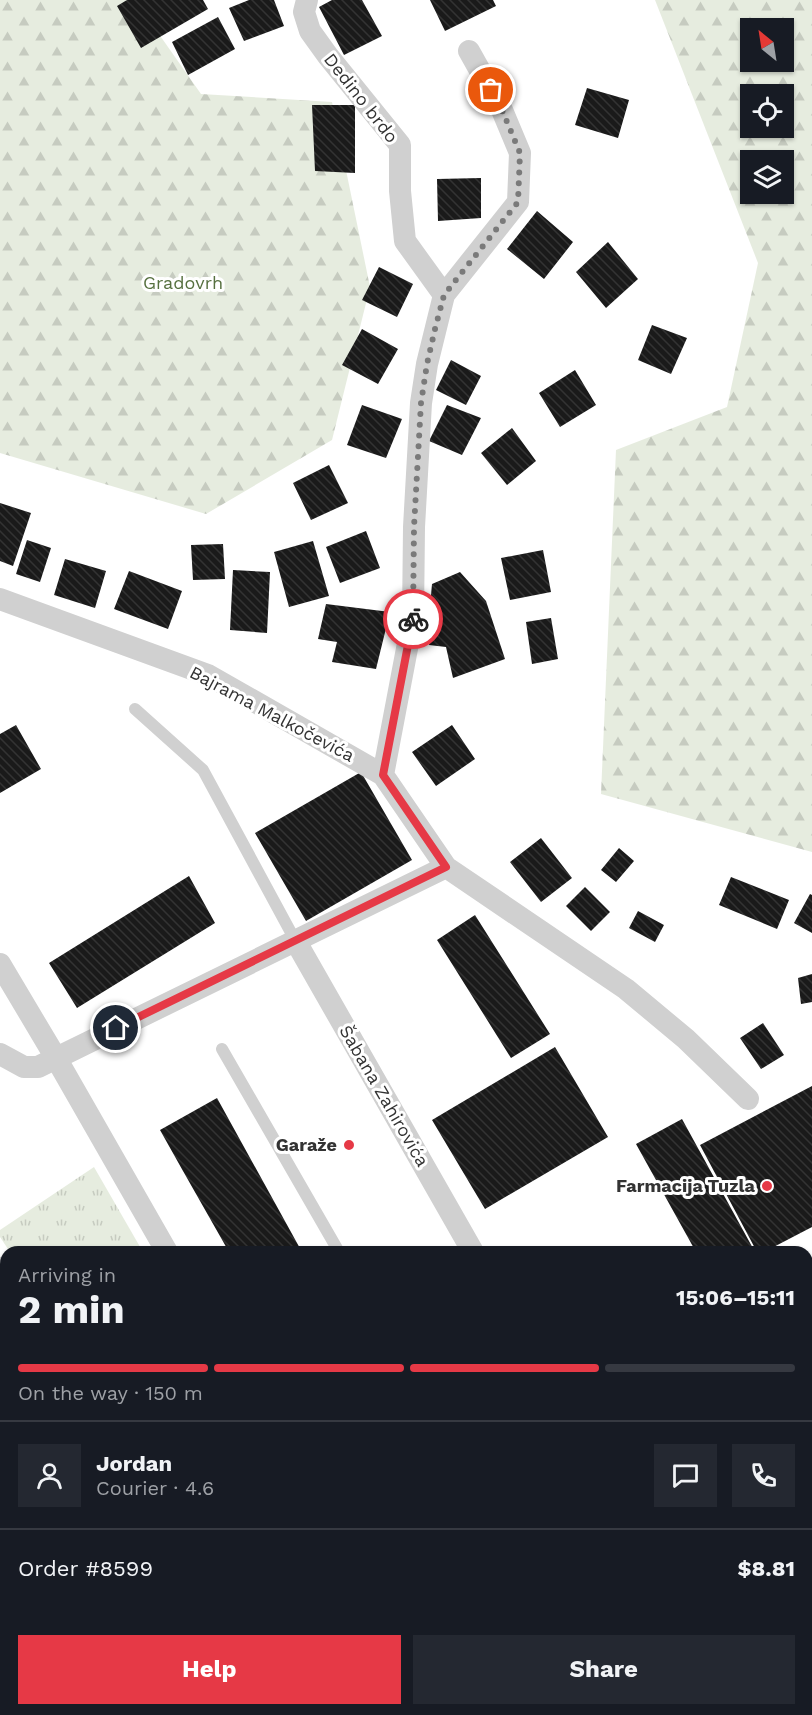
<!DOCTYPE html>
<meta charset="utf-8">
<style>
:root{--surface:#171b24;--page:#242831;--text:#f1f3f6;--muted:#9ea1a6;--line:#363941;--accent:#e63946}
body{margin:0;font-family:"Work Sans",sans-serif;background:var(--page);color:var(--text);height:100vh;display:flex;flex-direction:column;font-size:22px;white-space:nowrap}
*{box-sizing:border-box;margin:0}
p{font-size:20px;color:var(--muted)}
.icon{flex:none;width:33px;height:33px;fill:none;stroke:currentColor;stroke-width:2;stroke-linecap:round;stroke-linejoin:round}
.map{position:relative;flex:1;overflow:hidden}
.drawer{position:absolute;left:0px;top:1246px;width:813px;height:470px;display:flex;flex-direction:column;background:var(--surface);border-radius:18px 18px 0 0;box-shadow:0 2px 4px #0004}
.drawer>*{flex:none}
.needle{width:39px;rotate:330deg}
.controls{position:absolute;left:740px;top:18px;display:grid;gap:12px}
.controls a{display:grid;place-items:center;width:54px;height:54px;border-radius:0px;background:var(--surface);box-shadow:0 2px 4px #0004;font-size:30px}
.pin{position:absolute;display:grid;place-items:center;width:51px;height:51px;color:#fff;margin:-26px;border:3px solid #fff;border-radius:50%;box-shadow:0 2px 6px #0007}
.courier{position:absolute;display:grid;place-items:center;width:60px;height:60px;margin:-30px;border:4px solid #e63946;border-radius:50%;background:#fff;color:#222;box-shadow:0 2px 8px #0007}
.headline em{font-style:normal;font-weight:700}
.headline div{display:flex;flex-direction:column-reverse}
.headline{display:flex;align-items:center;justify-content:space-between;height:102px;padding:0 18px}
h1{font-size:39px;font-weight:700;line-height:45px}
.bar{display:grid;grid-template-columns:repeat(4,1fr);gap:9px 6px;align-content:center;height:72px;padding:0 18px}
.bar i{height:8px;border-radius:4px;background:var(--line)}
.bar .active{background:var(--accent)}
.bar p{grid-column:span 4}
.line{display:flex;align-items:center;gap:15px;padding:0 18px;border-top:2px solid var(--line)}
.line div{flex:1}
.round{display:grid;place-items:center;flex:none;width:63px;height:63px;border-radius:0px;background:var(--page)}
.button{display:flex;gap:12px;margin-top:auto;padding:12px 18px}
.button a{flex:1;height:69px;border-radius:0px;background:var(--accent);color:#fff;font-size:24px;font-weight:700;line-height:69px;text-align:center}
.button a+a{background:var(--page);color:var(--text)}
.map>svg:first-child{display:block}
</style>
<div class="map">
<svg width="812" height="1715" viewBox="0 0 812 1715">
<defs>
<pattern id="grass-tufts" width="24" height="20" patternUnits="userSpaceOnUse" patternTransform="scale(1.5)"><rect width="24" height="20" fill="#e6ecdf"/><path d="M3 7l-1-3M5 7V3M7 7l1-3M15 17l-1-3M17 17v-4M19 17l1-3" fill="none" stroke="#c6cbc0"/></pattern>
<pattern id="forest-firs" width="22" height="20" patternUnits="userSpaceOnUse" patternTransform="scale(1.5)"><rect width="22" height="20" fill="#e6ecdf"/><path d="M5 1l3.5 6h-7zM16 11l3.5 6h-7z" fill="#c6cbc0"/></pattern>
<pattern id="building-back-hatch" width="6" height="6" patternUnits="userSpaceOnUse" patternTransform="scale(1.5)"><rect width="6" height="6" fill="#1a1a1a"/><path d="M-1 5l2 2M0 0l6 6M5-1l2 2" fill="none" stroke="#333"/></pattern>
</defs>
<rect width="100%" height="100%" fill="#fff"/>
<!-- grass -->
<path fill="url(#grass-tufts)" d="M 94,1167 L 143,1252 L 10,1252 L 0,1237 L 0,1230 Z
M 6,1298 L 6,1473 L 0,1471 L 0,1301 Z"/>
<!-- forest -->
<path fill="url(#forest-firs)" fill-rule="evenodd" d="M 0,0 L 135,0 L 201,94 L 332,102 L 370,287 L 332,440 L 206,514 L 0,453 Z
M 655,0 L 812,0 L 812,852 L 601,794 L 616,450 L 727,407 L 758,263 ZM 750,28 L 783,28 L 783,62 L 750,62 ZM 750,94 L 783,94 L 783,128 L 750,128 ZM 750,160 L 783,160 L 783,194 L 750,194 Z"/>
<!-- building -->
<path fill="url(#building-back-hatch)" d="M 127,0 L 203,0 L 208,9 L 141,48 L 117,6 Z
M 249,0 L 274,0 L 284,26 L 244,41 L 229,8 Z
M 332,0 L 362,0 L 382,36 L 344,55 L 319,7 Z
M 430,0 L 493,0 L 496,6 L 445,31 Z
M 218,17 L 235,49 L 188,75 L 172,42 Z
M 587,88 L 629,100 L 618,138 L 575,125 Z
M 312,105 L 355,105 L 355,173 L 315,171 Z
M 481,178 L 481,218 L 438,221 L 437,179 Z
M 537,211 L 573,242 L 544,279 L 507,249 Z
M 608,242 L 638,279 L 606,308 L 576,272 Z
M 379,267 L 413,284 L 397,317 L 362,300 Z
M 652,325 L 687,338 L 671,374 L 638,360 Z
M 362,329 L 398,349 L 378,384 L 342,365 Z
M 451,360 L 481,376 L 466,405 L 436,390 Z
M 575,370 L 596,405 L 560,427 L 539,393 Z
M 362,405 L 402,419 L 386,458 L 347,445 Z
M 447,405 L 481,418 L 462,455 L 429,441 Z
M 512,428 L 536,461 L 507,485 L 481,453 Z
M 329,465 L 348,503 L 311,520 L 293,483 Z
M 0,503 L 31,513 L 13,566 L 0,561 Z
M 366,531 L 380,568 L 340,583 L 326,547 Z
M 27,540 L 51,548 L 40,582 L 16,574 Z
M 313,541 L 329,596 L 289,607 L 274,552 Z
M 223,544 L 225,579 L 193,580 L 191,545 Z
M 543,550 L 551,592 L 510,600 L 501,558 Z
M 65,559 L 106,571 L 95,608 L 54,595 Z
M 233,570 L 270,572 L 267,633 L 230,630 Z
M 129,571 L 182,591 L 168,629 L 114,609 Z
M 460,572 L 486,601 L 505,659 L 453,678 L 446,647 L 429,645 L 429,617 L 432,584 Z
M 326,604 L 390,612 L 376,669 L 332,662 L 337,642 L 318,639 Z
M 551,618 L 558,659 L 532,664 L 526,622 Z
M 16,725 L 41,769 L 0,793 L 0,734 Z
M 452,725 L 475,759 L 436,786 L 412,752 Z
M 361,772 L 412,860 L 306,921 L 255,833 Z
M 541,838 L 572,878 L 541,902 L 510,862 Z
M 619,848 L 634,861 L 616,882 L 601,870 Z
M 189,876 L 215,923 L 77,1008 L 49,963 Z
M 731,877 L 789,900 L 777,929 L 719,905 Z
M 585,887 L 610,912 L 591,931 L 566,906 Z
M 810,894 L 812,895 L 812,933 L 794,923 Z
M 638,911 L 664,925 L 655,942 L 629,928 Z
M 475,915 L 550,1034 L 511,1058 L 437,940 Z
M 812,974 L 812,1002 L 801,1004 L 798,978 Z
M 763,1023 L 784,1055 L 761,1069 L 740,1038 Z
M 555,1047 L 608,1137 L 485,1209 L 432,1120 Z
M 812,1086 L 812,1227 L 764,1252 L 757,1252 L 700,1145 Z
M 217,1098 L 302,1252 L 229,1252 L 183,1171 L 160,1130 Z
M 682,1119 L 755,1252 L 696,1252 L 636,1144 Z
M 807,1429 L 812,1434 L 812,1488 L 807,1490 Z
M 812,1511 L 812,1592 L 807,1595 L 807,1514 Z
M 0,1576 L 6,1586 L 6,1710 L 120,1710 L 122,1715 L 0,1715 Z
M 807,1674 L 812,1674 L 812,1715 L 777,1715 L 777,1710 L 807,1710 Z
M 377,1710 L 415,1710 L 417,1714 L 423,1710 L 617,1710 L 608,1715 L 369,1715 Z"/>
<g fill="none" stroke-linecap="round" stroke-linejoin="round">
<!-- lane -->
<path stroke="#d0d0d0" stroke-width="12" d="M 135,709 L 203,770 L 295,940
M 222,1049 L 339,1252
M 0,1263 L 6,1264
M 0,1409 L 6,1400
M 175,1715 L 184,1710"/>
<!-- street -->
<path stroke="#d0d0d0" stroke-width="22" d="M 307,0 L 304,12 L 310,31 L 328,56 L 400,145 L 400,191 L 405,241 L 444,295 L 427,364 L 421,403 L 414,527 L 413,617 L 383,775
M 444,295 L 518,202 L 520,153 L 502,110 L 469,51
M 0,599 L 208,675 L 383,775 L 446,867 L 626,989 L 686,1039 L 748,1099
M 295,940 L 473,1252
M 0,964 L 56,1058 L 167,1252
M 0,1054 L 24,1067 L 38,1067 L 446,867
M 807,1637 L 812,1636
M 728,1710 L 731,1715"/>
</g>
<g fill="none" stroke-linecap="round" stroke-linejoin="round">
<!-- done -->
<path stroke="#7a7a7a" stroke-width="6" stroke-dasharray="0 10.8" d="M 413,619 L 414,527 L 421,403 L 427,364 L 435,329 L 444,295 L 518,202 L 520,153 L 502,110 L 491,90"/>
<!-- route -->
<path stroke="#e63946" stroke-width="8" d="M 116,1028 L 446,867 L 383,775 L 413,619"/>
</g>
<!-- markers -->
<g fill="#e63946" stroke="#fff" stroke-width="2">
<circle cx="349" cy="1145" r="6"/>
<circle cx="767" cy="1186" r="6"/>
</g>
<g text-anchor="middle" stroke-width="6" stroke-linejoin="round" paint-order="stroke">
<!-- street labels -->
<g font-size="18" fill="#333" stroke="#fff">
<text transform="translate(361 98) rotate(52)" y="6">Dedino brdo</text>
<text transform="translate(272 714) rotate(28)" y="6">Bajrama Malkočevića</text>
<text transform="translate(384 1096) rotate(60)" y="6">Šabana Zahirovića</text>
</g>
<!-- park labels -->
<g font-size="18" fill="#56703f" stroke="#fff">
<text x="183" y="289">Gradovrh</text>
</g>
<!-- poi labels -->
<g font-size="18" font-weight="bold" fill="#333" stroke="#fff" text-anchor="end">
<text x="337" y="1151">Garaže</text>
<text x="755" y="1192">Farmacija Tuzla</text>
</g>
</g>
</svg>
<div class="controls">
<a><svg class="needle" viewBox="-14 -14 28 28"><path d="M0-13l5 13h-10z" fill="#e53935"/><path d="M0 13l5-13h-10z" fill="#9ea1a6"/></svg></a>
<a><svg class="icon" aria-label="locate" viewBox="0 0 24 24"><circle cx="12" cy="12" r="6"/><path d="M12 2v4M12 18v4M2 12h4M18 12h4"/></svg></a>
<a><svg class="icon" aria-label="layers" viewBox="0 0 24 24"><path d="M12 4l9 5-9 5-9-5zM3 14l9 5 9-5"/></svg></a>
</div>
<div class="pin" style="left:491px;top:90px;background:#ea580c"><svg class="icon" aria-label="bag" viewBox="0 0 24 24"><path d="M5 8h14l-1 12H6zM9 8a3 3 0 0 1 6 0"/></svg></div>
<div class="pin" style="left:116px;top:1028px;background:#1f2937"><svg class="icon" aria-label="home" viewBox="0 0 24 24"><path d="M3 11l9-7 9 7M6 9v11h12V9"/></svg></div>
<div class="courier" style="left:413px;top:619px"><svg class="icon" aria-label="bike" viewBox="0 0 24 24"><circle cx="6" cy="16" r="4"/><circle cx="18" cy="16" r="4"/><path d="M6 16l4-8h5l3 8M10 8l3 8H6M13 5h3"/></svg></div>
<section class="drawer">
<div class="headline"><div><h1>2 min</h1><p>Arriving in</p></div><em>15:06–15:11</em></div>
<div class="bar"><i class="active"></i><i class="active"></i><i class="active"></i><i></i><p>On the way · 150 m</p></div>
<div class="line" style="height:108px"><a class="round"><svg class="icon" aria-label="person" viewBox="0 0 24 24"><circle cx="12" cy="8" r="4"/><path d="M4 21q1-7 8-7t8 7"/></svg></a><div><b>Jordan</b><p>Courier · 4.6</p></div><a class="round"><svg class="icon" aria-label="chat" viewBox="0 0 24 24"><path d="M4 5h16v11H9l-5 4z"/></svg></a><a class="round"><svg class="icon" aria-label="phone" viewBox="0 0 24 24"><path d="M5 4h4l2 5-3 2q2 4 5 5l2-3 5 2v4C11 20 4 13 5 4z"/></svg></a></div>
<div class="line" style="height:78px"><div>Order #8599</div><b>$8.81</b></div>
<div class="button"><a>Help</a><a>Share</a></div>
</section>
</div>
